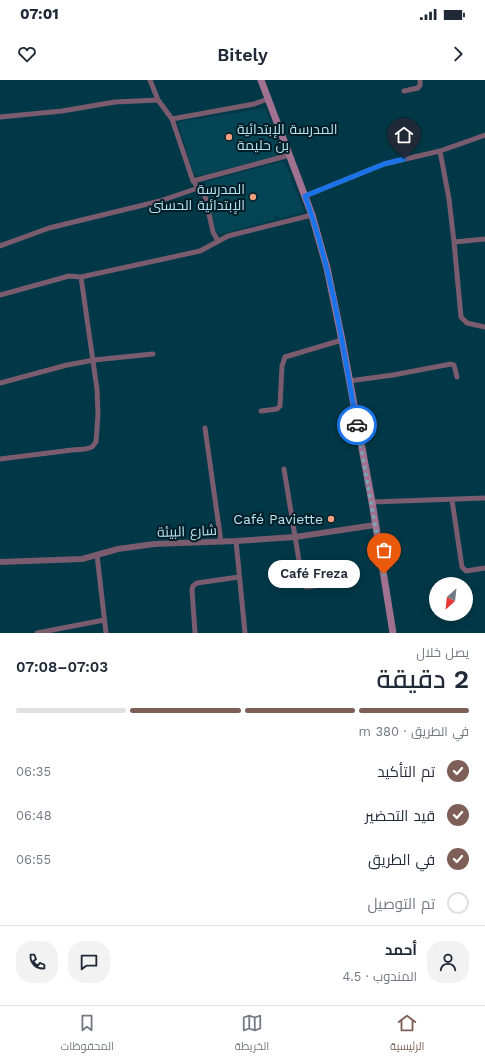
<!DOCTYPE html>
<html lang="ar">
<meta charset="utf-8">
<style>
:root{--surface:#fff;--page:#f2f2f3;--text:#1f2937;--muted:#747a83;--line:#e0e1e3;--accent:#7e5f58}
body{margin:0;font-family:"Work Sans",Cairo,sans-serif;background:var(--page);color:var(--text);direction:rtl;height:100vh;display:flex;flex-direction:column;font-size:15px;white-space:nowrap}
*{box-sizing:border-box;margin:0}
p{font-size:13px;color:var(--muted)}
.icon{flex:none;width:22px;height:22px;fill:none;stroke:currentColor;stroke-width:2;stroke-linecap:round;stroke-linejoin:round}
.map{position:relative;height:553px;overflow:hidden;direction:ltr}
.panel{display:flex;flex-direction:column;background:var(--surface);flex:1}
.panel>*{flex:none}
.needle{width:26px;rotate:207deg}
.fabs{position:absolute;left:429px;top:497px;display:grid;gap:8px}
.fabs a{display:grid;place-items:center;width:44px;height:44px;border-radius:50%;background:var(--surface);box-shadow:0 2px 10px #0003;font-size:20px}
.pin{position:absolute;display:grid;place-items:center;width:34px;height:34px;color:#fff;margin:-41px -17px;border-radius:50% 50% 50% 0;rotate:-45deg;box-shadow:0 0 4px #0007}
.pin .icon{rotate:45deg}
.courier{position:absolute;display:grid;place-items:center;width:40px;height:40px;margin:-20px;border:3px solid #1a73e8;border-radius:50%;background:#fff;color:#222;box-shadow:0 1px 5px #0007}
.bubble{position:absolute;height:28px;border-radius:14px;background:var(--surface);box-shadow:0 2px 10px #0003;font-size:13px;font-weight:600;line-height:28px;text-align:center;direction:rtl}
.head em{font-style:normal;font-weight:600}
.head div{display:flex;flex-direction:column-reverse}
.head{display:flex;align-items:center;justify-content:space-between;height:68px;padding:0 16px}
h1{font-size:26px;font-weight:600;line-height:30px}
.bar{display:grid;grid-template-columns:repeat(4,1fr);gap:6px 4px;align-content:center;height:48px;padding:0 16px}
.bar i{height:5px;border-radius:3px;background:var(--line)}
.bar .on{background:var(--accent)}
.bar p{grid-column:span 4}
.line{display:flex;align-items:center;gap:10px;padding:0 16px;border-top:1px solid var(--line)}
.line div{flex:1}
.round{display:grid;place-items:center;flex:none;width:42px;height:42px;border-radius:16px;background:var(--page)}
ol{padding:0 16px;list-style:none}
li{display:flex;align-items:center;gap:12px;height:44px}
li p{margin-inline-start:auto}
li .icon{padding:4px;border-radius:50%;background:var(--accent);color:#fff;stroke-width:4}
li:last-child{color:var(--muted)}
li i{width:22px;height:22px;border:2px solid var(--line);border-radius:50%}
.status{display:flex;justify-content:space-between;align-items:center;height:28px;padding:0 20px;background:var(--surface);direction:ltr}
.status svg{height:11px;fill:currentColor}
header{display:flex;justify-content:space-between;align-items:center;height:52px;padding:0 16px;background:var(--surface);font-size:18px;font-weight:600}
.menu{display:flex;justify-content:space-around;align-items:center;height:56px;border-top:1px solid var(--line);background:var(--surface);font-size:11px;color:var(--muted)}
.menu a{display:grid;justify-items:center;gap:2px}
.menu .on{color:var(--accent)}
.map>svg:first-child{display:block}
</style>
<div class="status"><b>07:01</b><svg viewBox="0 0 49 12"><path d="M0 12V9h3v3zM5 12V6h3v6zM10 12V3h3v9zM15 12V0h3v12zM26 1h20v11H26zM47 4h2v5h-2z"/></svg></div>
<header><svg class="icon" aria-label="forward" viewBox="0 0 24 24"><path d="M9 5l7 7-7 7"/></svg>Bitely<svg class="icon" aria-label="heart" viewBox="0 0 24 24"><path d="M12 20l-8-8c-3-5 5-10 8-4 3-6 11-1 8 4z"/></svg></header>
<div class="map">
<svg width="485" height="553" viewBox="0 0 485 553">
<rect width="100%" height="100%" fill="#003847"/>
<!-- built -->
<path fill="#044455" d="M 265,28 L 281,72 L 278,76 L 199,96 L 193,93 L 178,42 Z
M 284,81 L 304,132 L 279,139 L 278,136 L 274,137 L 274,140 L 221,154 L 216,152 L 205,102 Z"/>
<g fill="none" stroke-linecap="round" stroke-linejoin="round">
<!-- minor -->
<path stroke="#7a5c6e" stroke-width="5" d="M 150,0 L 158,20 L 172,39 L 193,101 L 205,116 L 213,152 L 218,161
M 404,11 L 418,8 L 420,5 L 420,0
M 0,37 L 62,31 L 115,22 L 158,20
M 172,39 L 254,24 L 268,19
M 440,71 L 449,119 L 454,162 L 461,237 L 467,243 L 485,247
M 193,101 L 290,75
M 305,116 L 384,84 L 440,71 L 485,55
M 454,162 L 485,159
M 0,166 L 49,148 L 160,121 L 198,108
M 0,215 L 69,196 L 81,197 L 200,171 L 228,156 L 312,135
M 349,301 L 393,295 L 451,284 L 454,285 L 457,297
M 0,303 L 67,285 L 94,280 L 153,274
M 261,331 L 277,329 L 280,326 L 282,286 L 285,277 L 342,260
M 205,348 L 221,462
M 0,379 L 72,370 L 86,369 L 92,367 L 96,362 L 98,334 L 97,309 L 81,197
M 284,389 L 303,505 L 306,507 L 336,503
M 452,420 L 462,487 L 466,491 L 485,488
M 372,422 L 485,418
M 236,461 L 245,553
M 97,475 L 106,553
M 37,553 L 104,540
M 195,553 L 192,510 L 193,506 L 197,503 L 239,497"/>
<!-- tertiary -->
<path stroke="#7a5c6e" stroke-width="6" d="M 0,482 L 82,479 L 118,469 L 154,464 L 236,461 L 295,457 L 375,445"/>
<!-- secondary -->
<path stroke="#a1728f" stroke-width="7" d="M 261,0 L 312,135 L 327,188 L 342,260 L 372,422 L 393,553"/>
</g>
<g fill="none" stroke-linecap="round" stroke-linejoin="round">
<!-- done -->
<path stroke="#77a6b6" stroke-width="4" stroke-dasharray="0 7.2" d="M 357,345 L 384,494"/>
<!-- route -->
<path stroke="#1a73e8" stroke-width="5" d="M 357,345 C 343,267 332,190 305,116 L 384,84 L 404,79"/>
</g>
<!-- markers -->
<g fill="#f2a080" stroke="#011e27" stroke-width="1.5">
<circle cx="229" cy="57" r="4"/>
<circle cx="253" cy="117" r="4"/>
<circle cx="331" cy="439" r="4"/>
</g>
<g text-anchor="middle" stroke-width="4" stroke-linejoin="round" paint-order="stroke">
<!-- poi labels -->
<g font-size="14" fill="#b7e2f1" stroke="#011e27" text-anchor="end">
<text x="237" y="54" text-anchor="start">المدرسة الإبتدائية<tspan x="237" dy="16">بن حليمة</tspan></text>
<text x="245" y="114">المدرسة<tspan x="245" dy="16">الإبتدائية الحسنى</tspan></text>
<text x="323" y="444">Café Paviette</text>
</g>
<!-- street labels -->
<g font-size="14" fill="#b7e2f1" stroke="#011e27">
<text transform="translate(187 451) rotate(-2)" y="5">شارع البيئة</text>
</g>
</g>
</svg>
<div class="fabs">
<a><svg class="needle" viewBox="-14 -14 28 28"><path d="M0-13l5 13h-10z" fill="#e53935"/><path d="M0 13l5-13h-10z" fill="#747a83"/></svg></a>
</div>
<div class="pin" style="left:384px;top:494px;background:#ea580c"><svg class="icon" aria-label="bag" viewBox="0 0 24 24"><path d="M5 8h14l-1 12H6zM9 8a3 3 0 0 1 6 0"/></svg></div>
<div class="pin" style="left:404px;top:79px;background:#1f2937"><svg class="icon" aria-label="home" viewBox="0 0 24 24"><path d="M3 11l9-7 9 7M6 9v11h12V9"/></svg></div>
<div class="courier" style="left:357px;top:345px"><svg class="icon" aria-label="car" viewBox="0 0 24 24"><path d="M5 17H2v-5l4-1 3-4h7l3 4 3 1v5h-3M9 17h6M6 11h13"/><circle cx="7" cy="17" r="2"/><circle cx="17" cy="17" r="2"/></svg></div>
<div class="bubble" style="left:268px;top:480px;width:92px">Café Freza</div>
</div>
<section class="panel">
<div class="head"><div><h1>2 دقيقة</h1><p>يصل خلال</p></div><em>07:03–07:08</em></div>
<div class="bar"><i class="on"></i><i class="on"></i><i class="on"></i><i></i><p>في الطريق · 380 m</p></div>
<ol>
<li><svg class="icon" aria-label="check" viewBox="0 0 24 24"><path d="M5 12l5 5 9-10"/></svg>تم التأكيد<p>06:35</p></li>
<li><svg class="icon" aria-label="check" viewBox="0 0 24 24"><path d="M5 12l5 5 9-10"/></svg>قيد التحضير<p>06:48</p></li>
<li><svg class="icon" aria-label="check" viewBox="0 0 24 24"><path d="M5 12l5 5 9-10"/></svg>في الطريق<p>06:55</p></li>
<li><i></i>تم التوصيل</li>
</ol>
<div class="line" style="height:72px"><a class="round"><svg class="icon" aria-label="person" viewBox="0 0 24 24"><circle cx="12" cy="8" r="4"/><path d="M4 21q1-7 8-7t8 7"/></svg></a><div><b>أحمد</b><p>المندوب · 4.5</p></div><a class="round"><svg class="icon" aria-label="chat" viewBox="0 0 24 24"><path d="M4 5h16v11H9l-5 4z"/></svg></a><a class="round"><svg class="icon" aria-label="phone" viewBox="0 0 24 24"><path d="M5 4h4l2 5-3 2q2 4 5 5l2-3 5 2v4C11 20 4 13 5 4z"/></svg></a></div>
</section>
<nav class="menu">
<a class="on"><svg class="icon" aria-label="home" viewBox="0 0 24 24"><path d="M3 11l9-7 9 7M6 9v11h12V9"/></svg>الرئيسية</a>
<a><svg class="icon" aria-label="map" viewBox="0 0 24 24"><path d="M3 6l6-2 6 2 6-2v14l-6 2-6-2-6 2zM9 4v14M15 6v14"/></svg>الخريطة</a>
<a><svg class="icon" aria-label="saved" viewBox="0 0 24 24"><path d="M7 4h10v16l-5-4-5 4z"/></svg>المحفوظات</a>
</nav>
